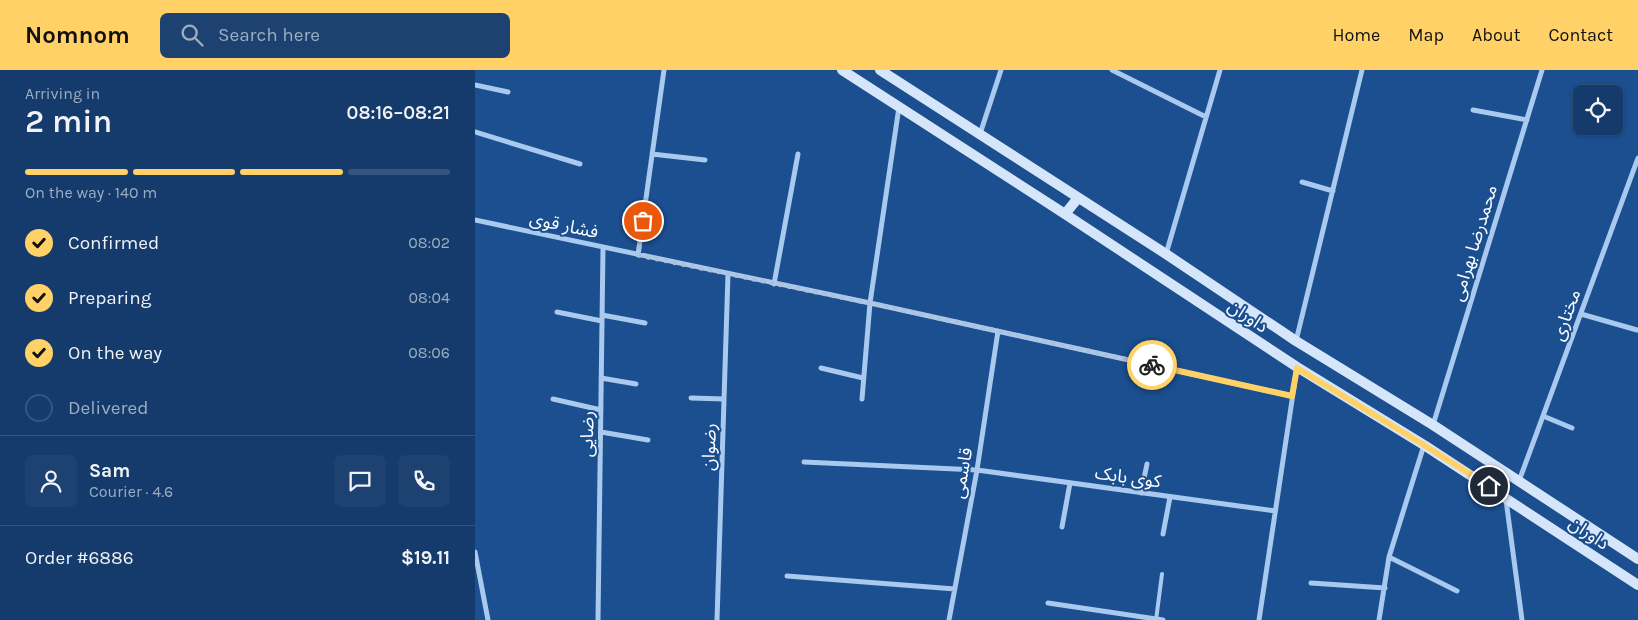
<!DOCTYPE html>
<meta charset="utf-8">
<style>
:root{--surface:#143b6b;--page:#1d4271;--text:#f1f3f6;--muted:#9dadc1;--line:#33557e;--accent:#ffd166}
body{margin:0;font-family:Karla,"Noto Sans Arabic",sans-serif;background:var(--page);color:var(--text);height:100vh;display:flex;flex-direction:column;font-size:19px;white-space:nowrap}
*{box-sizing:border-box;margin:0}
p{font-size:16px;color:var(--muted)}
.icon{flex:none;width:28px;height:28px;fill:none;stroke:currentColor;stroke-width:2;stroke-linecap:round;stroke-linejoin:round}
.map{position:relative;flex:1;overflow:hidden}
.details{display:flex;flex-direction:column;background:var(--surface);width:475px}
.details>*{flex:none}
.buttons{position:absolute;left:1098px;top:15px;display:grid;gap:10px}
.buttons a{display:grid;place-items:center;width:50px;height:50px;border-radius:8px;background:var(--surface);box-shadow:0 1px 4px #0004,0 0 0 1px var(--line);font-size:25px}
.pin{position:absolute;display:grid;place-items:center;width:42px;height:42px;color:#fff;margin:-21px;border:2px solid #fff;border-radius:50%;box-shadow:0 1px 5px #0007}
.courier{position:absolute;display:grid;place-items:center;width:50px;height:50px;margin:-25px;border:4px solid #ffd166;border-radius:50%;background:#fff;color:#222;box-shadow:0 1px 6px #0007}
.summary em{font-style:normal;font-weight:600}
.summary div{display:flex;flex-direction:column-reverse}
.summary{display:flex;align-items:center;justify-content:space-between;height:85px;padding:0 25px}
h1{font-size:32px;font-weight:600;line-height:38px}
.bar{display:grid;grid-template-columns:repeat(4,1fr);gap:8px 5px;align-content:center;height:60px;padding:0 25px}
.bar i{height:6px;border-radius:4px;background:var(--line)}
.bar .selected{background:var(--accent)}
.bar p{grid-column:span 4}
.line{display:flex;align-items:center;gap:12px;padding:0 25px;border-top:1px solid var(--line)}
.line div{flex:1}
.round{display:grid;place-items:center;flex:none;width:52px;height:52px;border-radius:8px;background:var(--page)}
ol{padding:0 25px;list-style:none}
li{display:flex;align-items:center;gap:15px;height:55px}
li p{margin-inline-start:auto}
li .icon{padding:5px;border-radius:50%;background:var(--accent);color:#111;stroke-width:4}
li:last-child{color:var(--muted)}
li i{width:28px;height:28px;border:2px solid var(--line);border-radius:50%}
header{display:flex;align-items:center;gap:30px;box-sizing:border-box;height:70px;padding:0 25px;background:var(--accent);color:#111}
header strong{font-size:24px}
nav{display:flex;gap:28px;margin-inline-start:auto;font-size:18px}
.search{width:350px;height:45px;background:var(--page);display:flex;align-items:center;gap:12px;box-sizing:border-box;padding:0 18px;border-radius:8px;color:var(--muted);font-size:19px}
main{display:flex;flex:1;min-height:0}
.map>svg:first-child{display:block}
</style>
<header>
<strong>Nomnom</strong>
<div class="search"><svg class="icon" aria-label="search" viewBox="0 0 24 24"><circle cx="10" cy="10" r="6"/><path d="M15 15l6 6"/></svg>Search here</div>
<nav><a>Home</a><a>Map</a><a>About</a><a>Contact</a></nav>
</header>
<main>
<section class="details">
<div class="summary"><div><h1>2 min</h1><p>Arriving in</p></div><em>08:16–08:21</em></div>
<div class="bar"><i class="selected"></i><i class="selected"></i><i class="selected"></i><i></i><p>On the way · 140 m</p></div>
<ol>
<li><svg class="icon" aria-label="check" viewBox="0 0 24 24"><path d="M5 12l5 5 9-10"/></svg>Confirmed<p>08:02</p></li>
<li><svg class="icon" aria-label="check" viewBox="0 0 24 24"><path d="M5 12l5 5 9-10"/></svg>Preparing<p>08:04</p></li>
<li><svg class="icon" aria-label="check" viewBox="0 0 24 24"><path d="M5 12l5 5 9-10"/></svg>On the way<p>08:06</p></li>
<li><i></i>Delivered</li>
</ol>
<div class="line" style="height:90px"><a class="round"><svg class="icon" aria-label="person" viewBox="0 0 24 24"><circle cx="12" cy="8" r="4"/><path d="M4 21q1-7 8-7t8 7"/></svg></a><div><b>Sam</b><p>Courier · 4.6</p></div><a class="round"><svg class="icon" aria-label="chat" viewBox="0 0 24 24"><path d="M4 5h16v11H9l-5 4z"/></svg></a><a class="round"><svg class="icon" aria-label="phone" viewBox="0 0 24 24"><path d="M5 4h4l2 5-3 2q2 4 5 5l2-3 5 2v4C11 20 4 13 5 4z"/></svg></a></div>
<div class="line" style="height:65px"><div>Order #6886</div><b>$19.11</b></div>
</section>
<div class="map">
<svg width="1163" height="550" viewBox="0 0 1163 550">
<rect width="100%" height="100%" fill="#1b4f8f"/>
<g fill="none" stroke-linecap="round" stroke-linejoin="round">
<!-- lane -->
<path stroke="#a9c9ee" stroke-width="4" d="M 681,550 L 687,504"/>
<!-- street -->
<path stroke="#a9c9ee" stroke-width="5" d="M 637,0 L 731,47
M 0,15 L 33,22
M 998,40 L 1052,50
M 0,62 L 105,94
M 505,64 L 526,0
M 177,84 L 230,90
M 827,112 L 858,121
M 0,150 L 395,233 L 817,326
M 691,184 L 745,0
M 163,185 L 189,0
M 299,214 L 323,84
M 82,242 L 127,251
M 1106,244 L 1162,260
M 127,245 L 170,253
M 821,271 L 887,0
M 346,298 L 388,308
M 126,308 L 161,314
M 216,328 L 249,329
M 78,329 L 126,340
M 387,329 L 395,233 L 424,37
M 1068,346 L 1097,358
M 958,355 L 1067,0
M 126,362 L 173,370
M 329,392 L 502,400 L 800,441
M 1044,411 L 1163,88
M 666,423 L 672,394
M 1031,430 L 1047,550
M 587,457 L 595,413
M 688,464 L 695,427
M 0,482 L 13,550
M 914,487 L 982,521
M 312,506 L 480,519
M 836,513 L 910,518
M 573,533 L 688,550
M 123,550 L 128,178
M 242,550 L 253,204
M 474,550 L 502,400 L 523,261
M 784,550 L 822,297
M 904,550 L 914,487 L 949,375"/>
<!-- secondary -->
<path stroke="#d6e6fa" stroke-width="10" d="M 367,0 L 590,144 L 822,297 L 949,375 L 1163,515
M 405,0 L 691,184 L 821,271 L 958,355 L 1163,489
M 590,144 L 603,128"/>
</g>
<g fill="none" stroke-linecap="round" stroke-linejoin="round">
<!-- done -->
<path stroke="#afc1d8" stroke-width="5" stroke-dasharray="0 9" d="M 168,151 L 163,185 L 413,237 L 677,295"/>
<!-- route -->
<path stroke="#ffd166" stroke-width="6" d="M 677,295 L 817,326 L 822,298 L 949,375 L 1014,416"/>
</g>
<g text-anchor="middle" stroke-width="4" stroke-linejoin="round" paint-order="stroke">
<!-- street labels -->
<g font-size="18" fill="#fff" stroke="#1b4f8f">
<text transform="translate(89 155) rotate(12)" y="6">فشار قوی</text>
<text transform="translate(999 173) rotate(-73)" y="6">محمدرضا بهرامی</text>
<text transform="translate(1091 245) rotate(-70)" y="6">مختاری</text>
<text transform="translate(773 246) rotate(34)" y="6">داوران</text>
<text transform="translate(112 364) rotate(-89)" y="6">رضایی</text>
<text transform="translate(234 377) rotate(-88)" y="6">رضوان</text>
<text transform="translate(487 403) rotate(-80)" y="6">قاسمی</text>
<text transform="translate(653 407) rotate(8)" y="6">کوی بابک</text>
<text transform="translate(1114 463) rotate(34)" y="6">داوران</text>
</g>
</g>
</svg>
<div class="buttons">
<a><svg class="icon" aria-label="locate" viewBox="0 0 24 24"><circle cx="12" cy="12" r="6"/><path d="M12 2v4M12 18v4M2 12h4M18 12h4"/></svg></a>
</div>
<div class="pin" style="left:168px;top:151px;background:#ea580c"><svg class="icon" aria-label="bag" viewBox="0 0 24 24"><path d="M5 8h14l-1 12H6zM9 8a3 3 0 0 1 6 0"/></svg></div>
<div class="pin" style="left:1014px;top:416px;background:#1f2937"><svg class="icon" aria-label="home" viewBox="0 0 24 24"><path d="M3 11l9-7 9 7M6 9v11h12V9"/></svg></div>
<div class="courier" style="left:677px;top:295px"><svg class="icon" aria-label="bike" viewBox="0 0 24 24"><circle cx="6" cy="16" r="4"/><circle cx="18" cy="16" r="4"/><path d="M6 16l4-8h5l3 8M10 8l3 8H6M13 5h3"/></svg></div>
</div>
</main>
